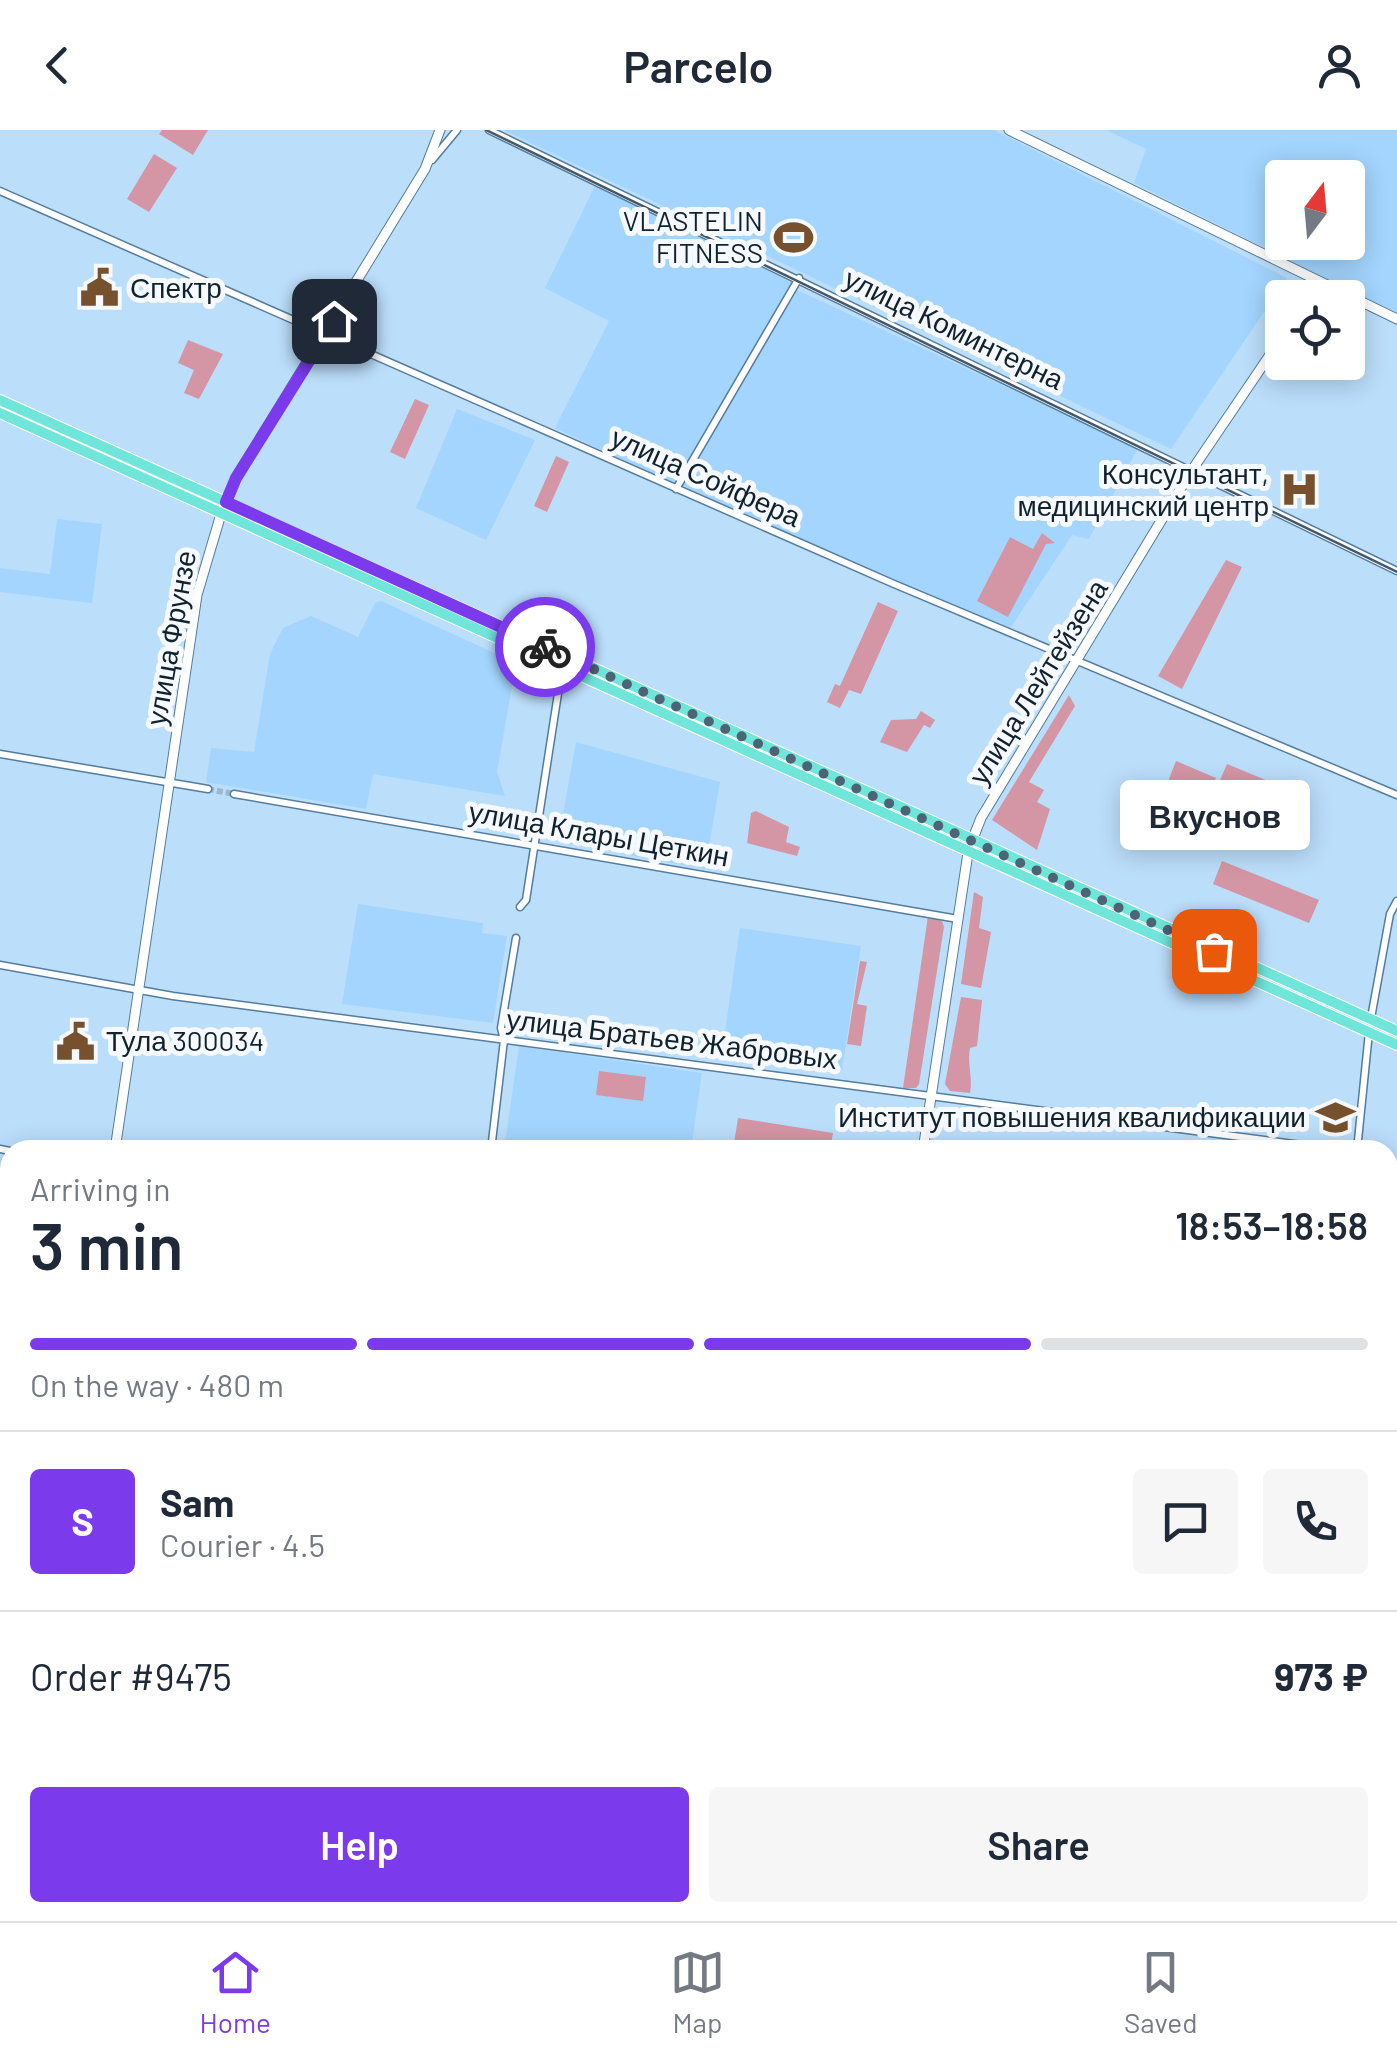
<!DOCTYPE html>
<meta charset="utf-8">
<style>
:root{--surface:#fff;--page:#f6f6f7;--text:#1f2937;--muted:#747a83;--line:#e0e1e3;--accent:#7c3aed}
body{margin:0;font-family:Barlow,sans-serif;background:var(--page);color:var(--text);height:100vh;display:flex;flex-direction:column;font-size:38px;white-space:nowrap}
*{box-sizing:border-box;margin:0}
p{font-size:32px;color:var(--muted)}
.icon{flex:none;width:55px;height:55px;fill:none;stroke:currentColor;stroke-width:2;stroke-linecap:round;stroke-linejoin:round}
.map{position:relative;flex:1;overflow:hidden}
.panel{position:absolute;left:0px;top:1010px;width:1398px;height:782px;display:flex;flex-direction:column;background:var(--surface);border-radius:30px 30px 0 0;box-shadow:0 5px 25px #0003}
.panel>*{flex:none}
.needle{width:65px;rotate:16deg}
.fabs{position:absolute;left:1265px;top:30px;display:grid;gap:20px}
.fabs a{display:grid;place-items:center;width:100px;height:100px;border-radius:10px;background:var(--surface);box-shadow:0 5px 25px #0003;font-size:50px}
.pin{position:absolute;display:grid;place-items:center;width:85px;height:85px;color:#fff;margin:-42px;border-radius:20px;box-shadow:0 5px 15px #0006}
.courier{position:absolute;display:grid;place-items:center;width:100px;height:100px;margin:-50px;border:8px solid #7c3aed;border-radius:50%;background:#fff;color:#222;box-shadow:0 2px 12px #0007}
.bubble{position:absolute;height:70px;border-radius:10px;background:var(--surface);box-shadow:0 5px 25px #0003;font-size:32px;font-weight:600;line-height:70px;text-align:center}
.overview em{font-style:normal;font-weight:600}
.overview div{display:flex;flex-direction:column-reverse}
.overview{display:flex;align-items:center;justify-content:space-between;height:170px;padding:0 30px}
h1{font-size:65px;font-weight:600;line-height:75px}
.bar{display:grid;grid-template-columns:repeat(4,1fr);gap:15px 10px;align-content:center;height:120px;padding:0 30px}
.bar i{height:12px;border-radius:8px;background:var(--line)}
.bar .on{background:var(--accent)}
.bar p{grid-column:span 4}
.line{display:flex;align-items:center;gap:25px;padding:0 30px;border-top:2px solid var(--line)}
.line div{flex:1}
.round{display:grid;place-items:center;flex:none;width:105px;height:105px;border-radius:10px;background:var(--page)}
.primary-button{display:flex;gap:20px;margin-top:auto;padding:20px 30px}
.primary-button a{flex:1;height:115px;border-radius:10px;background:var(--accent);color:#fff;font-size:40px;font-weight:600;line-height:115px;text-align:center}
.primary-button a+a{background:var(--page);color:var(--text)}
header{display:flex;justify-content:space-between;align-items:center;height:130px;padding:0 30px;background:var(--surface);font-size:45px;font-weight:600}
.tabs{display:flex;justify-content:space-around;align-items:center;height:140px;border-top:2px solid var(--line);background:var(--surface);font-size:28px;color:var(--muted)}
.tabs a{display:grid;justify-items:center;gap:5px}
.tabs .on{color:var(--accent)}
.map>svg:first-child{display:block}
</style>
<header><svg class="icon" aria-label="back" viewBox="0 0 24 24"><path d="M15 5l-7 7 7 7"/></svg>Parcelo<svg class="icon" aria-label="person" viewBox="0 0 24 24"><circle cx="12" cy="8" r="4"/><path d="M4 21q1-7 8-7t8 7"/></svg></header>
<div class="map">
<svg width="1397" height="1791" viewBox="0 0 1397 1791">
<rect width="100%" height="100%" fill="#bbdefb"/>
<!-- built -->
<path fill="#a3d5fe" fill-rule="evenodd" d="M 504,0 L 994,0 L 1287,148 L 1171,319 Z
M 1106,0 L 1397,0 L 1397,183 L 1134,53 L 1146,19 ZM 1282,48 L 1348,48 L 1348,112 L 1282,112 Z
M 595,56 L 793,150 L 675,355 L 555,298 L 609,191 L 545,158 Z
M 797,160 L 1138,318 L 1089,409 L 1072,405 L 1009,500 L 681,357 Z
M 457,279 L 535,310 L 486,410 L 416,378 Z
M 57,389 L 102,394 L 92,473 L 0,462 L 0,438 L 50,444 Z
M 381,471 L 516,533 L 497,642 L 505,666 L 373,644 L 366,679 L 206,652 L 211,618 L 254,622 L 270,524 L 283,498 L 311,486 L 358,507 L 375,473 Z
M 576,612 L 720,652 L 705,739 L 558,712 Z
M 358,774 L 483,793 L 482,803 L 507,806 L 493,893 L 342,874 Z
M 740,798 L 861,816 L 842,940 L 722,922 Z
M 519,916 L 702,943 L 691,1020 L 504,1020 Z
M 1388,1078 L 1397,1079 L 1397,1163 L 1388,1161 Z
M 1388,1238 L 1397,1239 L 1397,1396 L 1388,1394 Z
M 1388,1488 L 1397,1489 L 1397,1590 L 1388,1650 Z"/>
<!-- green -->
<path fill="#d496a5" d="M 162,0 L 208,0 L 193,25 L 159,4 Z
M 154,24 L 177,38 L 149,82 L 127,69 Z
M 188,210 L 223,224 L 199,269 L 184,263 L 194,240 L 178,233 Z
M 415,269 L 429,275 L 405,329 L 390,322 Z
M 556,326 L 569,332 L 547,382 L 534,376 Z
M 1042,403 L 1055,413 L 1046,414 L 1008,487 L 977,471 L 1010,407 L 1033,419 Z
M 1226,430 L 1242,437 L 1182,559 L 1158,546 Z
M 878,472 L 898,481 L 861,564 L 849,560 L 840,578 L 827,572 L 835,554 L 840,556 Z
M 1069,565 L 1075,576 L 1029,652 L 1044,660 L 1037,672 L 1050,679 L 1037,720 L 992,690 Z
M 921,581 L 935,590 L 930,598 L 924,595 L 907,622 L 880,612 L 891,590 L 916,589 Z
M 1176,631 L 1216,648 L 1204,675 L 1170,659 L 1169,649 Z
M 1227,634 L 1268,651 L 1250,694 L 1209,676 Z
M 756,681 L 789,697 L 786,712 L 800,717 L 797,726 L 747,713 L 751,683 Z
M 1222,731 L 1319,770 L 1309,793 L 1213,754 Z
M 974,762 L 983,767 L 979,798 L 991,802 L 981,858 L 961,854 Z
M 928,786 L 942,791 L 944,797 L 919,954 L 916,958 L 903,958 Z
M 860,831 L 867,832 L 857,874 L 867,876 L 861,916 L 847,914 Z
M 961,867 L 982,870 L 977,916 L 970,918 C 967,934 973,946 970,963 L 950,961 L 945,954 Z
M 599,941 L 646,947 L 643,971 L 596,965 Z
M 738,988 L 833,1003 L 830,1020 L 733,1020 Z"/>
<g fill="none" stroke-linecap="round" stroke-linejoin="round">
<!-- street-tunnel -->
<path stroke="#99b8d2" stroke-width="6" stroke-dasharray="6 3" stroke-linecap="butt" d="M 208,659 L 234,664"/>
<defs>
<path id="street" d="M 489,0 L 1397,441
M 432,30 L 457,0
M 0,61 L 894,454 L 1397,665
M 676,359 L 799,148
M 0,624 L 208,659
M 234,664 L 958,789
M 520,777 L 526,770 L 559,557 L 567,540
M 0,835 L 173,866 L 1339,1020
M 1371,888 L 1390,784 L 1397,771
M 0,1019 L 10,1021
M 491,1020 L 504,910 L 501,898 L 516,808
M 1357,1020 L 1369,902
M 1388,1222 L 1397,1224
M 0,1224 L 10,1226
M 1388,1418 L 1397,1419
M 304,1782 L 311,1791
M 689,1782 L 696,1791
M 1359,1782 L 1366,1791
M 454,1791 L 464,1782
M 758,1791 L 767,1782"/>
<path id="secondary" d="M 1009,0 L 1397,189
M 1309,168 L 1320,152
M 226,372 L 236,348 L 425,39 L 440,0
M 972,711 L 981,688 L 1190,343 L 1282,207
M 115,1020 L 197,465 L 221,384
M 923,1020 L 968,723
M 1388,1781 L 1397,1773
M 1063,1782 L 1070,1791
M 4,1791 L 10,1745
M 1377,1791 L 1386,1782"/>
<path id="primary" d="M 0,270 L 1397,901
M 0,283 L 1397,915"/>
</defs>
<!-- street casing -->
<use href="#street" stroke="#547c9d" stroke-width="9"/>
<!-- secondary casing -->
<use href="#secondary" stroke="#547c9d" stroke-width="11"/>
<!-- primary casing -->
<use href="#primary" stroke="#fff" stroke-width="12"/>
<!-- street -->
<use href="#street" stroke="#fff" stroke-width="6"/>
<!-- secondary -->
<use href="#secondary" stroke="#fff" stroke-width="9"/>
<!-- primary -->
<use href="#primary" stroke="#70e5da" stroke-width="10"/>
<!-- tram -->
<path stroke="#43596b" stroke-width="2.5" d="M 486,0 L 1397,442
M 1381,1791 L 1397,1776"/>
</g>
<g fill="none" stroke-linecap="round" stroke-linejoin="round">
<!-- done -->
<path stroke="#4c6476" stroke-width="10" stroke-dasharray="0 18" d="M 545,517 L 1214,821"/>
<!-- route -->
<path stroke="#7c3aed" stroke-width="12" d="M 334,191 L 236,348 L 226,372 L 545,517"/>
</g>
<!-- icons -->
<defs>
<symbol id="stadium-bare" viewBox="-9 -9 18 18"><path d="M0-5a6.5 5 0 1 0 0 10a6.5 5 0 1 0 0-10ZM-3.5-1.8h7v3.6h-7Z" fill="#77512d" stroke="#f6fafe" stroke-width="2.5" paint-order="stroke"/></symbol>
<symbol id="civic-bare" viewBox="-9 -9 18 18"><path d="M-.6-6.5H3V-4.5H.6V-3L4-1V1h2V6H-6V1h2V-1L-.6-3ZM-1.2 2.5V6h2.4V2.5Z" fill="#77512d" stroke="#f6fafe" stroke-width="2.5" paint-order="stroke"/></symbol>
<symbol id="hospital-bare" viewBox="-9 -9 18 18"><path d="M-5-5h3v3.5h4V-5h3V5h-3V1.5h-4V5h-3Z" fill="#77512d" stroke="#f6fafe" stroke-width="2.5" paint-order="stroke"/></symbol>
<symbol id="university-bare" viewBox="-9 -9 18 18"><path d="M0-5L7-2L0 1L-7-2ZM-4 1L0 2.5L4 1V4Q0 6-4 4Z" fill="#77512d" stroke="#f6fafe" stroke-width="2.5" paint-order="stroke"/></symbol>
</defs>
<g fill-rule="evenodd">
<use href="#stadium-bare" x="766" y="80" width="55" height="55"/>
<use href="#civic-bare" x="72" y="130" width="55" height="55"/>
<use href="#hospital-bare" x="1272" y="332" width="55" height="55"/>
<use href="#civic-bare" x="48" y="884" width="55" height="55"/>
<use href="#university-bare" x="1308" y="960" width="55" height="55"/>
</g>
<g text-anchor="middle" stroke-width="10" stroke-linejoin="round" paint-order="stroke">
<!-- poi labels -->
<g font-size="28" fill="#11222f" stroke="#f6fafe" text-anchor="end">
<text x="763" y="101">VLASTELIN<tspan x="763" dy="32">FITNESS</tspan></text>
<text x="130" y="168" text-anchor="start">Спектр</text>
<text x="1269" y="354">Консультант,<tspan x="1269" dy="32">медицинский центр</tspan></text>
<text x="106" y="921" text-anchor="start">Тула 300034</text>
<text x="1306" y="997">Институт повышения квалификации</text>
</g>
<!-- street labels -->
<g font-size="28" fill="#11222f" stroke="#f6fafe">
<text transform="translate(954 199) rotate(26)" y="10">улица Коминтерна</text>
<text transform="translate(706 347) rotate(24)" y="10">улица Сойфера</text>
<text transform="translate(171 508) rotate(-80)" y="10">улица Фрунзе</text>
<text transform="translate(1038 552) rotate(-58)" y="10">улица Лейтейзена</text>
<text transform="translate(599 704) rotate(10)" y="10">улица Клары Цеткин</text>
<text transform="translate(672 909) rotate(7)" y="10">улица Братьев Жабровых</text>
</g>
</g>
</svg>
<div class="fabs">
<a><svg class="needle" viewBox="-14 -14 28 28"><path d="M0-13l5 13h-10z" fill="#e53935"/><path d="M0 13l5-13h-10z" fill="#747a83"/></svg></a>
<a><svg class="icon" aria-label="locate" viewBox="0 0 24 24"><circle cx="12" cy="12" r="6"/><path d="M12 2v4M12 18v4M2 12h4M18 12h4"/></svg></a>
</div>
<div class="pin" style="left:1214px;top:821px;background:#ea580c"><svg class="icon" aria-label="bag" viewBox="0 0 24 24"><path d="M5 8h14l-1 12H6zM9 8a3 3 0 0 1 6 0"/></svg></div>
<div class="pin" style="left:334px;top:191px;background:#1f2937"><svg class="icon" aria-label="home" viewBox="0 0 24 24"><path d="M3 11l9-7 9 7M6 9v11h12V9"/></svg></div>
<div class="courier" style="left:545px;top:517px"><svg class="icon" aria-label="bike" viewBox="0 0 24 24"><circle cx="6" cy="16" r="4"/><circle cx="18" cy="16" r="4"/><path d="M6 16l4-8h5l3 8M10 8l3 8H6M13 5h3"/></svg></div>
<div class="bubble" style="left:1120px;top:650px;width:190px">Вкуснов</div>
<section class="panel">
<div class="overview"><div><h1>3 min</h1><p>Arriving in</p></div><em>18:53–18:58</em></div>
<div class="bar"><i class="on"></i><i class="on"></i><i class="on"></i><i></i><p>On the way · 480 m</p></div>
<div class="line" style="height:180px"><b class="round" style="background:var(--accent);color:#fff">S</b><div><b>Sam</b><p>Courier · 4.5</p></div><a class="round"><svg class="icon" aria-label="chat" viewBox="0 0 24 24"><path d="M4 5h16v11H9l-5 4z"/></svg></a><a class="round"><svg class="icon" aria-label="phone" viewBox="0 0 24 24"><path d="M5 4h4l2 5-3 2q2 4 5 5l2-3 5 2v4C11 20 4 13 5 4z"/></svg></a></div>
<div class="line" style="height:130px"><div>Order #9475</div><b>973 ₽</b></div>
<div class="primary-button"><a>Help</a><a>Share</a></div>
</section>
</div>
<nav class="tabs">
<a class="on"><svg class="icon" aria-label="home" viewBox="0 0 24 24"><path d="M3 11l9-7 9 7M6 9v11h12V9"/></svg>Home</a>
<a><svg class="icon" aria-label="map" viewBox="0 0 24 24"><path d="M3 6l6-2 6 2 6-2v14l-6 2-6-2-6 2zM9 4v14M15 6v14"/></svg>Map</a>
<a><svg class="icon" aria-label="saved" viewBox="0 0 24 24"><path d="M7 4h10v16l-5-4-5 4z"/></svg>Saved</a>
</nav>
